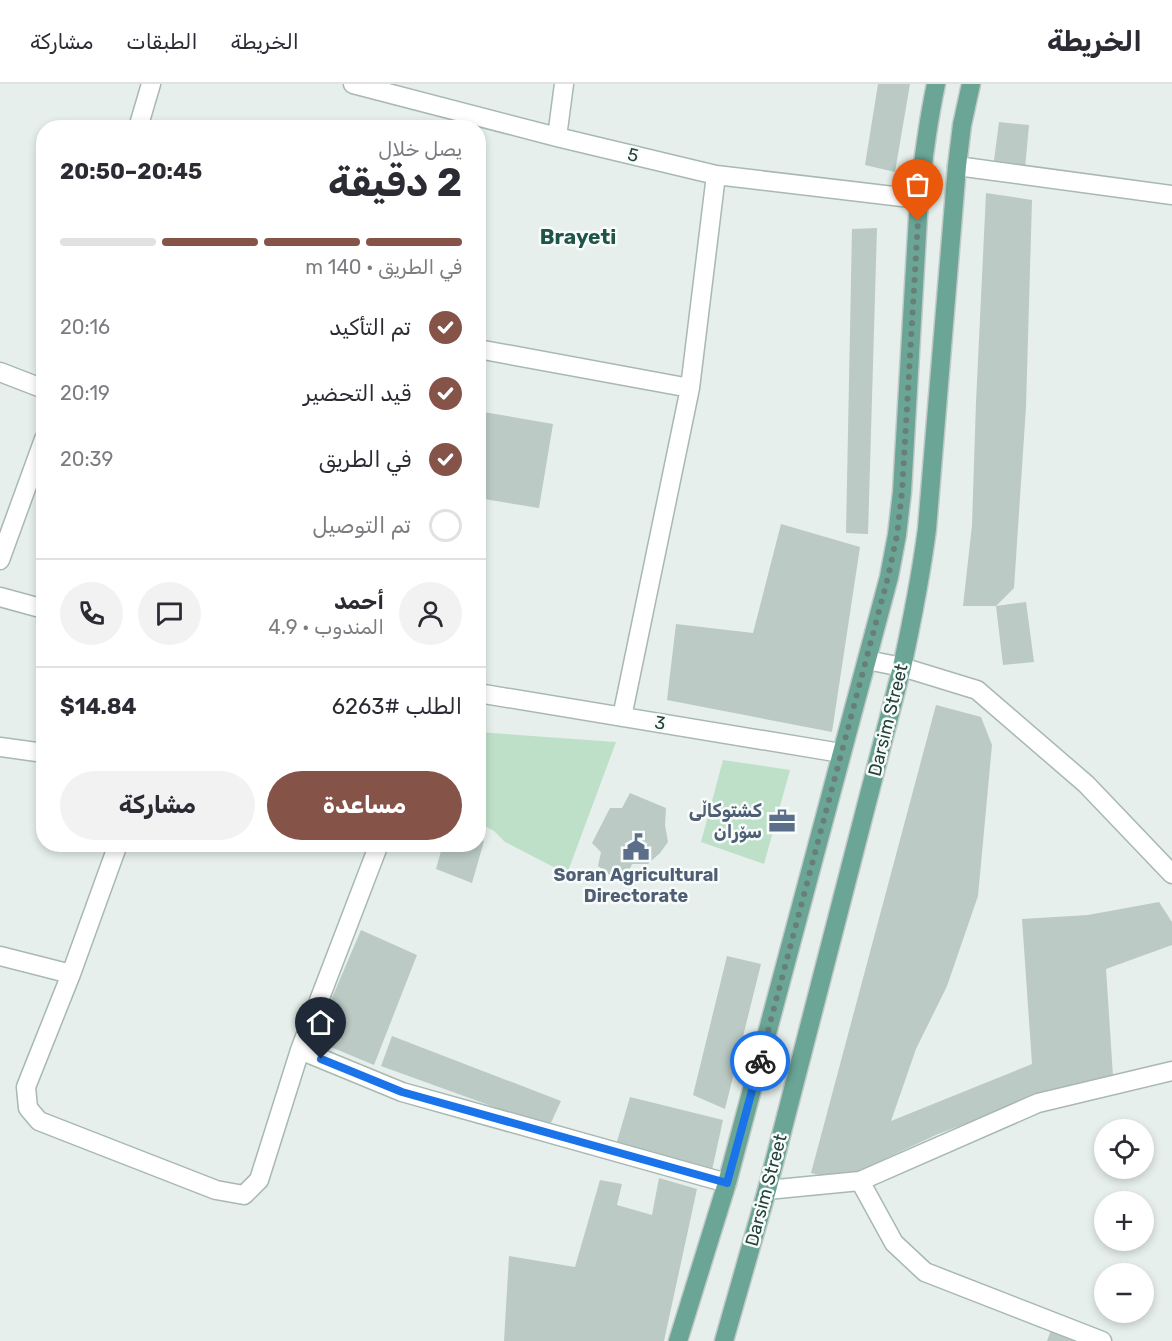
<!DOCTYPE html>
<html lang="ar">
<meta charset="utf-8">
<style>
:root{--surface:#fff;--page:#f2f2f3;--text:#2b2b33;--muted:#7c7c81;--line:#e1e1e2;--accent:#855347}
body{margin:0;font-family:Rubik,Vazirmatn,sans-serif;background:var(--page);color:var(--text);direction:rtl;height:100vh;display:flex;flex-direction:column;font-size:22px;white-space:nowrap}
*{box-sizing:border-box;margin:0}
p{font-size:20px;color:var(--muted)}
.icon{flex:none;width:33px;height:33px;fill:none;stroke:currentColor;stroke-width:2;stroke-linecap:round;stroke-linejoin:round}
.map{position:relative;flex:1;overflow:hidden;direction:ltr}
.side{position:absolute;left:36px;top:36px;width:450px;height:732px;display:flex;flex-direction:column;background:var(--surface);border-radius:24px;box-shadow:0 3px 9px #0003;direction:rtl}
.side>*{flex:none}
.controls{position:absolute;left:1094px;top:1035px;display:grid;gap:12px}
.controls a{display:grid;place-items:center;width:60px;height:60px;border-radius:50%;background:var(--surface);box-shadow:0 3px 9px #0003;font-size:30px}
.pin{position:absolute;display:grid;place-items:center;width:51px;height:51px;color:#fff;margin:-62px -26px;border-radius:50% 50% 50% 0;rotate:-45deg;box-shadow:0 0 6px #0007}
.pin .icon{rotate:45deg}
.courier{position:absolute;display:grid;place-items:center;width:60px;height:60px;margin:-30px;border:4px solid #1a73e8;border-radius:50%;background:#fff;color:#222;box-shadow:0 2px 8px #0007}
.overview em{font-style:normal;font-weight:700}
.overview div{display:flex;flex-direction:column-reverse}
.overview{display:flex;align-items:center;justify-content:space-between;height:102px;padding:0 24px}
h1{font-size:39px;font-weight:700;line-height:45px}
.bar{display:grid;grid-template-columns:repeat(4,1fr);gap:9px 6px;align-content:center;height:72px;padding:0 24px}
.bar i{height:8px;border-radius:4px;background:var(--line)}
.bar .active{background:var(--accent)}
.bar p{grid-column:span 4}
.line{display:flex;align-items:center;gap:15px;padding:0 24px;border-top:2px solid var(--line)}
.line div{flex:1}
.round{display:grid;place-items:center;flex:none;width:63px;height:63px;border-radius:32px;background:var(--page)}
ol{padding:0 24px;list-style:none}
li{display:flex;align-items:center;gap:18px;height:66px}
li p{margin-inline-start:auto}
li .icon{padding:6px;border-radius:50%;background:var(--accent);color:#fff;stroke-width:4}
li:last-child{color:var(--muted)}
li i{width:33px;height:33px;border:3px solid var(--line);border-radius:50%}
.button{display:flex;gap:12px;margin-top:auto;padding:12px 24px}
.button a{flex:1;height:69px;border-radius:36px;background:var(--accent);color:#fff;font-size:24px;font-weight:700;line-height:69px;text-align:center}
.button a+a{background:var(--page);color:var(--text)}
header{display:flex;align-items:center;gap:36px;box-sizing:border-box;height:84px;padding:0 30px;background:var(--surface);border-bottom:2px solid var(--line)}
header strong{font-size:28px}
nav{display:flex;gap:33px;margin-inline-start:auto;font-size:21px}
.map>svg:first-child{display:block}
</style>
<header>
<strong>الخريطة</strong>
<nav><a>الخريطة</a><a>الطبقات</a><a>مشاركة</a></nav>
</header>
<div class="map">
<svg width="1172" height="1257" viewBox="0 0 1172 1257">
<rect width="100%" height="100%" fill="#e6efeb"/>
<!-- green -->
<path fill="#bfe0c8" d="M 478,648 L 616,658 L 567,790 L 505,758 L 494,747 L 479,739 Z
M 723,676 L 790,686 L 764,780 L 701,758 Z"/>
<!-- building -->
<path fill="#bbcac4" d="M 878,0 L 910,0 L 895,88 L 865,81 Z
M 999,38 L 1029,41 L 1024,95 L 992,92 Z
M 986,109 L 1032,116 L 1026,323 L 1014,504 L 996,522 L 1026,518 L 1034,578 L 1003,581 L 996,522 L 963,522 L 972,441 L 976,318 Z
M 877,144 L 868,450 L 846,449 L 852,145 Z
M 478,327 L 553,340 L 539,424 L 478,414 Z
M 781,440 L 860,463 L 832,648 L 667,616 L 676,540 L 753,549 Z
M 936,621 L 981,633 L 992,661 L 978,812 L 947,902 L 916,965 L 891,1037 L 1032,980 L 1022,835 L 1088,831 L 1159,818 L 1172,838 L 1172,861 L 1106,885 L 1113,992 L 1037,1013 L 938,1050 L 840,1096 L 811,1089 Z
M 630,709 L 666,724 L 665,741 L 668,758 L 660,769 L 648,780 L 632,780 L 623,801 L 598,782 L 601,768 L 592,759 L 610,724 L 622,724 Z
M 478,755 L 484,757 L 472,799 L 436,785 L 443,760 L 478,760 Z
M 361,846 L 417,871 L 374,981 L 314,956 Z
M 727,872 L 761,880 L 725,1025 L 693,1011 Z
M 392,952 L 561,1017 L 549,1043 L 381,982 Z
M 630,1013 L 723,1036 L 712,1086 L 616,1061 Z
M 659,1094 L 697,1105 L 664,1257 L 504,1257 L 509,1172 L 575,1183 L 600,1096 L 622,1100 L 617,1121 L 652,1131 Z
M 1054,1238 L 1101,1257 L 1047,1257 Z"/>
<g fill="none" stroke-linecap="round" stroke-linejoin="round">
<defs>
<path id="street" d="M 353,0 L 557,53 L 716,91 L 919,115
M 138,44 L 151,0
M 557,53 L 564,0
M 957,82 L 1172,111
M 478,265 L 690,304
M 0,288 L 44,305
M 0,476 L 44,355
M 0,513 L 44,525
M 867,576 L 902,583 L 977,606 L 1086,700 L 1172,790
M 478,609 L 841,669
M 622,633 L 690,304 L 716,91
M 0,663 L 44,669
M 118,760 L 71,890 L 26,1003 L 28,1024 L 39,1037 L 216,1106 L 244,1111 L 259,1096 L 300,966 L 379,760
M 0,872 L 71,890
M 300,966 L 402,1008 L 727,1099
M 860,1097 L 894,1159 L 925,1188 L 1102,1257
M 767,1106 L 860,1097 L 1038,1019 L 1172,987"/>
<path id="primary" d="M 678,1257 L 727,1099 L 889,493 L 897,451 L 902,408 L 919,115 C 923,76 928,38 936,0
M 724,1257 L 767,1106 L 902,583 C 912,537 921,491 927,445 L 957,82 L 962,41 L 971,0"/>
</defs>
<!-- street casing -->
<use href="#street" stroke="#a8b8b2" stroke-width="21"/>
<!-- primary casing -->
<use href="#primary" stroke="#c2cac8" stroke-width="21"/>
<!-- street -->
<use href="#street" stroke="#fff" stroke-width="18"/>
<!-- primary -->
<use href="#primary" stroke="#6aa596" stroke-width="18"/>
</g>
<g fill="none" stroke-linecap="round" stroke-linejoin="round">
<!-- done -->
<path stroke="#687f78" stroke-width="6" stroke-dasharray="0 10.8" d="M 760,977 L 888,493 L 897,451 L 902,408 L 918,137"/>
<!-- route -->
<path stroke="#1a73e8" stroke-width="8" d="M 321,975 L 402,1008 L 727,1099 L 760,977"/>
</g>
<!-- icons -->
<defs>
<symbol id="office-bare" viewBox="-9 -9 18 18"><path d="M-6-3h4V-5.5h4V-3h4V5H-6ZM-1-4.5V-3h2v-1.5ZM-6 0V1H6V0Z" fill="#5c6f8a" stroke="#f7fbf9" stroke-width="2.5" paint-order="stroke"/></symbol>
<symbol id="civic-bare" viewBox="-9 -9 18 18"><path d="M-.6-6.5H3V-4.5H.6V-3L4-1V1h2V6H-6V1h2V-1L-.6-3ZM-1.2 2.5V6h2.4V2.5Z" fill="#5c6f8a" stroke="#f7fbf9" stroke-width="2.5" paint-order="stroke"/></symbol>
</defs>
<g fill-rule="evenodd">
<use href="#office-bare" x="763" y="718" width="38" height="38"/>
<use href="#civic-bare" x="617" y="744" width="38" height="38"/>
</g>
<g text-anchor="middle" stroke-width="5" stroke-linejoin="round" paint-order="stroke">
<!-- street labels -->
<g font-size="18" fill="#24423a" stroke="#f7fbf9">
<text transform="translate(633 71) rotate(13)" y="6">5</text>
<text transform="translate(888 636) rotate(-76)" y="6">Darsim Street</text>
<text transform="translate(660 639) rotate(9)" y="6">3</text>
<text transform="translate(766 1106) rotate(-75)" y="6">Darsim Street</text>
</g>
<!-- service labels -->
<g font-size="18" font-weight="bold" fill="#4e5e75" stroke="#f7fbf9" text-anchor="end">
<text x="762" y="733">کشتوکاڵی<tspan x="762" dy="21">سۆران</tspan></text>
<text x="636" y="797" text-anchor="middle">Soran Agricultural<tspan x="636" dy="21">Directorate</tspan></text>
</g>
<!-- quarter labels -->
<g font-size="21" font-weight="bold" fill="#1f5548" stroke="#f7fbf9">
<text x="578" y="160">Brayeti</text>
</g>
</g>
</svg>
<div class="controls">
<a><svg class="icon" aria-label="locate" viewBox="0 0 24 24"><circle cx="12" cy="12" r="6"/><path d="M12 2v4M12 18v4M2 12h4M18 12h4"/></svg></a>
<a>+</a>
<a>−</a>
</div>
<div class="pin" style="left:918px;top:137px;background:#ea580c"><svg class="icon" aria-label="bag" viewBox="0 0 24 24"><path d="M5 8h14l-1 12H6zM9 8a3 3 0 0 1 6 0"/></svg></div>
<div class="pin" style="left:321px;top:975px;background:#1f2937"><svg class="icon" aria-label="home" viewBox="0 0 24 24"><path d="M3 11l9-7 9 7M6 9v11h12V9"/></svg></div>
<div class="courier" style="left:760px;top:977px"><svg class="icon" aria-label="bike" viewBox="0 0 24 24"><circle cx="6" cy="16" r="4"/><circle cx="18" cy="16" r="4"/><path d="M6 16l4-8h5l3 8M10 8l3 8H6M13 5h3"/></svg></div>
<section class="side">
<div class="overview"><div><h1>2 دقيقة</h1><p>يصل خلال</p></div><em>20:45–20:50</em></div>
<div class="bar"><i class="active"></i><i class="active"></i><i class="active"></i><i></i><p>في الطريق · 140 m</p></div>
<ol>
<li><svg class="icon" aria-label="check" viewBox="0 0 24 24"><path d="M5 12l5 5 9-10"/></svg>تم التأكيد<p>20:16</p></li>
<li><svg class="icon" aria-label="check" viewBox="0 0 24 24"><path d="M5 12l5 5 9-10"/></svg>قيد التحضير<p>20:19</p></li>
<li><svg class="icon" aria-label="check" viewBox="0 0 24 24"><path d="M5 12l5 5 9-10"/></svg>في الطريق<p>20:39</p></li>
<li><i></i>تم التوصيل</li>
</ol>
<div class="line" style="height:108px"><a class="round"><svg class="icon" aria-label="person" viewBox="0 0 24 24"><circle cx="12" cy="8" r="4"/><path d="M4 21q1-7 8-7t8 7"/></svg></a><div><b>أحمد</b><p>المندوب · 4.9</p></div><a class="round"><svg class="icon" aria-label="chat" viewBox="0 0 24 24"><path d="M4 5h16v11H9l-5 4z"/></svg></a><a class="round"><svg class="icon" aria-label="phone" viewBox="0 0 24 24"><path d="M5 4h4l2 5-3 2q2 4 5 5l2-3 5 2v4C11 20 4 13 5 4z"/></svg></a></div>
<div class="line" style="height:78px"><div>الطلب #6263</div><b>$14.84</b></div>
<div class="button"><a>مساعدة</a><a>مشاركة</a></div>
</section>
</div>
